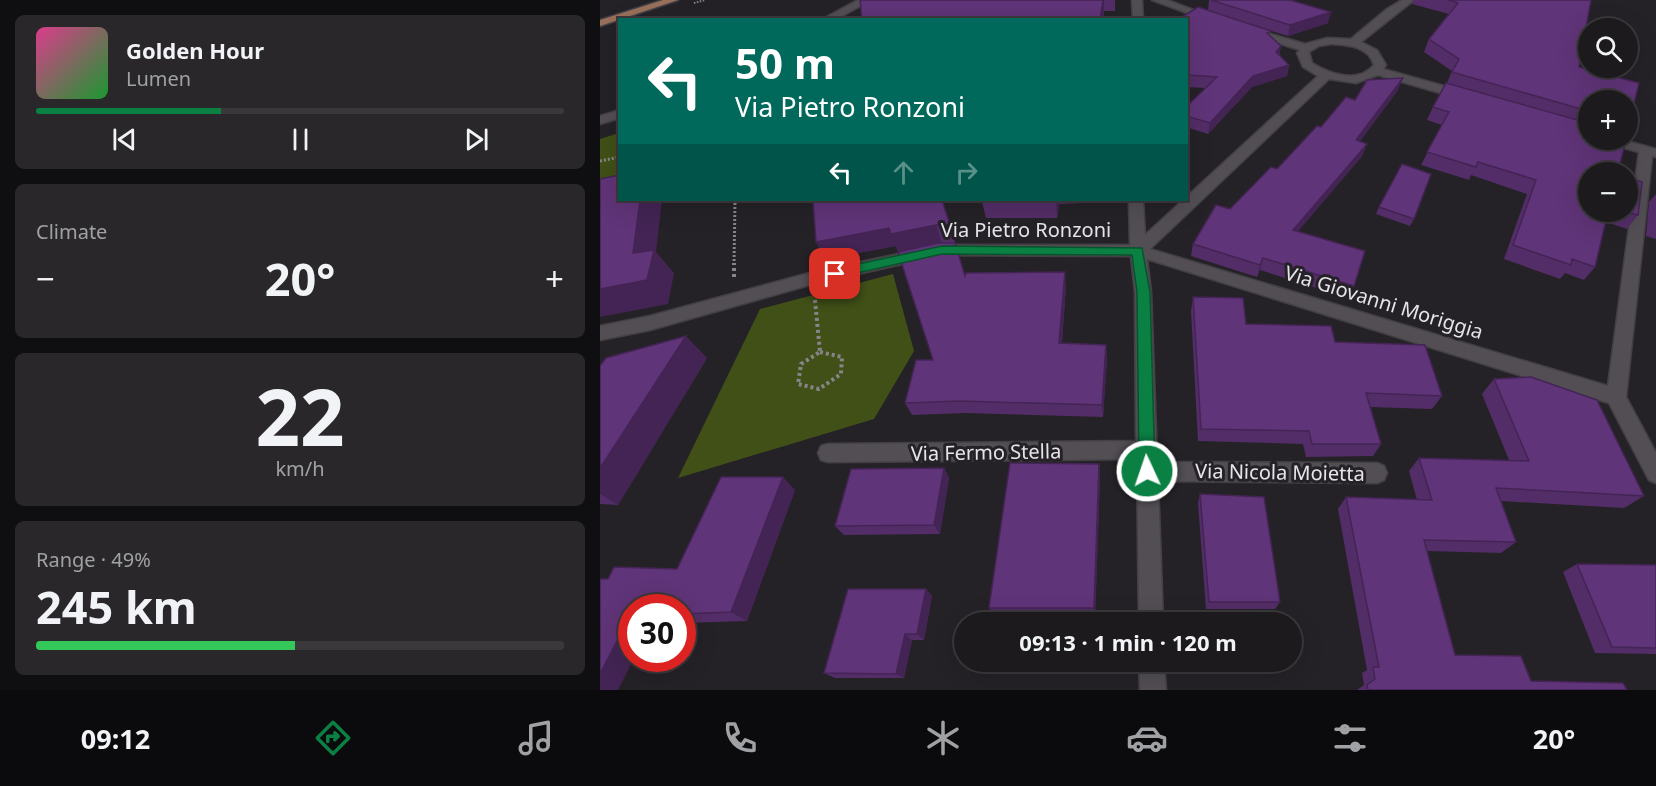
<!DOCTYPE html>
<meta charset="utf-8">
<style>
:root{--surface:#1c1a1d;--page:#29272a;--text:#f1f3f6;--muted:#a0a1a4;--line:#3a383b;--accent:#0b8043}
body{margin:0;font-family:"Noto Sans",sans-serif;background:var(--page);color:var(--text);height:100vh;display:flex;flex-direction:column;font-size:22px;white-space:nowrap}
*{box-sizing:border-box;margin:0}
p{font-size:20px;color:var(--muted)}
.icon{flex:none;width:33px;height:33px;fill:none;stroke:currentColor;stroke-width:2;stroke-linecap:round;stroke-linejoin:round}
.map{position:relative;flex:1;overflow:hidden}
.sheet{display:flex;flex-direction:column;gap:15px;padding:15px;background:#0f0e10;width:600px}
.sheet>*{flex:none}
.top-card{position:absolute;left:18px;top:18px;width:570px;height:183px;border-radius:0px;box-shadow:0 6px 24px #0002,0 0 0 2px var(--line);background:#00695c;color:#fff;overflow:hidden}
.controls{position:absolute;left:978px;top:18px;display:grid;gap:12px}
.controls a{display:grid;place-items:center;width:60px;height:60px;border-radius:50%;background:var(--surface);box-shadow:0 6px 24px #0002,0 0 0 2px var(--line);font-size:30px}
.speed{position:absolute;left:18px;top:594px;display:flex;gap:12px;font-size:30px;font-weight:700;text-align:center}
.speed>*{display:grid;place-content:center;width:78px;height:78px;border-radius:50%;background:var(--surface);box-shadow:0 6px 24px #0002,0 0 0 2px var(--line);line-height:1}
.speed .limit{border:9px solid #d22;background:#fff;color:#111}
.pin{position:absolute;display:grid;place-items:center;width:51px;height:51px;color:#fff;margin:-26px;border-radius:12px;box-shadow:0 3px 9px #0006}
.me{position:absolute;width:66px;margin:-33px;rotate:357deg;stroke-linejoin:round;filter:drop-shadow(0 0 4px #0008)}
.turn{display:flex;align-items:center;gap:21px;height:126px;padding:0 18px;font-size:27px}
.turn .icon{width:78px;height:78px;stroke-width:2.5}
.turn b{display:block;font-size:42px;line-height:51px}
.lanes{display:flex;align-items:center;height:57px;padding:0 18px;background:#0003;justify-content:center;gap:30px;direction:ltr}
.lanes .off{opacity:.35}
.big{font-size:45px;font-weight:700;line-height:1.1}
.sheet .widget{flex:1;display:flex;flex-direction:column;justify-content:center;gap:9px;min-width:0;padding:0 21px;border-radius:9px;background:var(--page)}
.sheet .dial{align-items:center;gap:0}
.dial b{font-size:78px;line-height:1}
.song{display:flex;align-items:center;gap:18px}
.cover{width:72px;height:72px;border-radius:9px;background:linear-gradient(135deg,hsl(330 70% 55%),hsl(130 70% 35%))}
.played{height:6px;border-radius:3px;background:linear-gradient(90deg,var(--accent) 35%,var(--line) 35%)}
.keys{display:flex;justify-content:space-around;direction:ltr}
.heat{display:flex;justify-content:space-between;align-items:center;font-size:33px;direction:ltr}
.charge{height:9px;border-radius:4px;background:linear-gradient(90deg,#34c759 49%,var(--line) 0)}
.trip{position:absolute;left:354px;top:612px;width:348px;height:60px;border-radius:30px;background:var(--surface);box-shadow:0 6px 24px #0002,0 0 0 2px var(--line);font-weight:700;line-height:60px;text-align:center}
.menu{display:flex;height:96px;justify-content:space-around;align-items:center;background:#0b0a0c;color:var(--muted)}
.menu .icon{width:42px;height:42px}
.menu .selected{color:var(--accent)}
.menu b{font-size:27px;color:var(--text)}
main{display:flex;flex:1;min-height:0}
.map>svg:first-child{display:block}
.green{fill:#405017}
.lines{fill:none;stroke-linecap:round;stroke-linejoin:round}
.minor-casing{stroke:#424044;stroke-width:3}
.major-casing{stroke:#424044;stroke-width:3}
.path-far2{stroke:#878589;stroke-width:2;stroke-dasharray:1.5 1.5;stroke-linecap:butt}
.path-far1{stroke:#878589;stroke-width:3;stroke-dasharray:2 2;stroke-linecap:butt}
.path{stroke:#878589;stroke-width:4;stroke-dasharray:3 3;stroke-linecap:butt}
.minor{fill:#524e54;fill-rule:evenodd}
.major{fill:#99705a;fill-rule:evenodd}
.wall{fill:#532d67}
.shaded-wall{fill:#432454}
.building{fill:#603478;stroke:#432454;stroke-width:1.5}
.route{fill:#0b8043;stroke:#07532c;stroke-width:1.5}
.labels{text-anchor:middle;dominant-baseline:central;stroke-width:6;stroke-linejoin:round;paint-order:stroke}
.street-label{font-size:20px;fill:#e6e4e8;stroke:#252227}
</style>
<main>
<section class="sheet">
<div class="widget">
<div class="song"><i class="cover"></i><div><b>Golden Hour</b><p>Lumen</p></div></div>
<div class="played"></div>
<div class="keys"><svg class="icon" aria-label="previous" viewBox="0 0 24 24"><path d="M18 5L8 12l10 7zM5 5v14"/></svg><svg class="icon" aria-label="pause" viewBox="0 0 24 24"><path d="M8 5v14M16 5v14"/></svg><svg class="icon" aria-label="next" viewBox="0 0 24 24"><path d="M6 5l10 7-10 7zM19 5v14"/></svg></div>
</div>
<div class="widget"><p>Climate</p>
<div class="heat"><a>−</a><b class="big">20°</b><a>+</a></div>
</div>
<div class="widget dial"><b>22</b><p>km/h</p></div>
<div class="widget"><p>Range · 49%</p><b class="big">245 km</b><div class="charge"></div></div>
</section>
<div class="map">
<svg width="1056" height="690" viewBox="0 0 1056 690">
<rect width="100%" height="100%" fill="#252227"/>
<g class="green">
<polygon points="19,133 19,179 0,183 0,139"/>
<polygon points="293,274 314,351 274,419 78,478 160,309"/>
</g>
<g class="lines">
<defs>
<g id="minor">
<polygon points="258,0 271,0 235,20 221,20"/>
<polygon points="532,0 542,0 543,20 533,20"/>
<polygon points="552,0 567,0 618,19 609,21"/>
<path d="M802,0H814L761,42L777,50L786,65L783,69L869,93V99H861L778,75L756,83L729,79L550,249L1008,386L1039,152L1005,143L1003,140H1023L1056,149V157L1052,156L1026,397L1056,453V483L1049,480L1009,403L547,259L551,292L557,462L777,463L784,466L787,473L784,480L777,483L558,481L563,622H539L537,459L228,462L221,460L218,453L221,446L228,444L536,441L535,292L531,256L342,255L213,284L50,330L0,340V326L50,316L213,272L342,245H530L529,200H543L545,235L718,76L703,67L697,53L700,50L646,33V29H654L705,44L727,38L751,39L787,9ZM731,44C748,45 768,46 774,65C758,84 730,74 712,63L709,52L719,46Z"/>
<polygon points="20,110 20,118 0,124 0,116"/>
<polygon points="539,662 564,662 566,690 540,690"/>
</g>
<polygon id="major" points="63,0 78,0 0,26 0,20"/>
</defs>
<use href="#minor" class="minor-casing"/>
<use href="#major" class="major-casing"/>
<polyline class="path-far2" points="94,3 105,0"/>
<g class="path-far1">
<polyline points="0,161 20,157"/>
<polyline points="134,265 135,200"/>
</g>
<g class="path">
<polyline points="134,277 134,263"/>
<polyline points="215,300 220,352"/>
<polygon points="220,352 242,357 241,374 219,389 198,384 201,364"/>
</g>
<use href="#minor" class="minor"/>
<use href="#major" class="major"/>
</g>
<g class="wall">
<polygon points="260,0 515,0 515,11 504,11 503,20 262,20"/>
<polygon points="609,0 690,0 728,23 688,36 630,18 671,36 681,46 679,56 689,65 687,76 652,87 608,134 586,127 586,107 606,88 586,87 586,20 608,10"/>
<polygon points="814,0 991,0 979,67 1039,83 1029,124 1028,127 1028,100 988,100 988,140 1026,140 1018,172 988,172 988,212 1028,212 1028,178 1042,182 1038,215 1027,229 1006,222 995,267 984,280 965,273 960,279 904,259 927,194 871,175 869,180 821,165 842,125 827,120 833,107 846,83 847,83 852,71 824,52 829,39 849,14 812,4"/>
<polygon points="798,90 760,141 767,144 762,156 698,231 754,286 748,298 660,270 657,277 591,256 593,244 630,209 677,169 721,127 755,100"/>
<polygon points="1056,194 1056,239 1046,236 1049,202"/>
<polygon points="342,200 355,243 339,243 365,276 466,286 462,343 506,345 507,358 503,417 365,413 312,415 305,403 333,360 296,246 226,259 216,242"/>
<polygon points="382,200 483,200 483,203 459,204 457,218 386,218 382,202"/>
<polygon points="779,207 814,219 810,226 776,214"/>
<polygon points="593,297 646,324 735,342 842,396 832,409 770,407 781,444 773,456 706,457 703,444 598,441 591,311"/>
<polygon points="107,358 18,505 0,504 0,366"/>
<polygon points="894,379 1044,496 1024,508 901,501 916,542 901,553 827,551 855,655 931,681 1027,690 757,690 764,685 762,673 767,670 738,509 746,497 817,500 809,471 819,458 909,460 882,394"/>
<polygon points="499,464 500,478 495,618 395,617 389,608"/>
<polygon points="344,468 349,478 340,534 244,535 235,526"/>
<polygon points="195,490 147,621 82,623 82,608 32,608 32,658 8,579 77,569"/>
<polygon points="600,494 680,602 675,609 606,609 598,503"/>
<polygon points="977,564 1056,565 1056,654 995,653 963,572"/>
<polygon points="326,589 332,596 324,640 312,640 304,678 235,678 224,673"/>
</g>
<g class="shaded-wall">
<polygon points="503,0 504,0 504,11 503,20 500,20"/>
<polygon points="731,12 728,23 688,36 690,25"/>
<polygon points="681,46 679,57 676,52"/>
<polygon points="689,65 687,76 652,87 608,134 610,123 653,76"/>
<polygon points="803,78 798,90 752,152 756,140"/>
<polygon points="767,144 762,156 689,242 693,230"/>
<polygon points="40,200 62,200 56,252 74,273 68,304 0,317 0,289 33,253"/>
<polygon points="456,200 458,200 459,204 457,218"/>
<polygon points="336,225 342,243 299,252 296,246 226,259 216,242 289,228"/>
<polygon points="663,258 660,270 657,277 660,265"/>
<polygon points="465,272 466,286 461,356 459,343"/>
<polygon points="86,336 107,358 18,505 0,494 0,468"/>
<polygon points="506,345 507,358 503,417 502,405"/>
<polygon points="499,464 500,478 495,618 494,608"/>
<polygon points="344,468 349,478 340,534 334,525"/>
<polygon points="183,477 195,490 147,621 131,612"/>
<polygon points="326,589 332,596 324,640 317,634"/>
<polygon points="30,616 32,616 32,658 34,658 18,690 0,690 0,674"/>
<polygon points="305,634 312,640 304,678 296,674"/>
</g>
<g class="building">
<polygon points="260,0 503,0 500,20 262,20"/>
<polygon points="611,0 690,0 731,12 690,25"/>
<polygon points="848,0 991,0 979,67 1039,83 1029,124 1028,125 1028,100 988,100 988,111 852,72 859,59 829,39 858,3"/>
<polygon points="598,7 671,31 667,33 681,46 676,52 689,65 653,76 610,123 586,116 586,107 617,77 586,75 586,20 582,20 582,17"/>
<polygon points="803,78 756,140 767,144 693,230 765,251 754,286 663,258 660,265 593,244 616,205 630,209 671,167 677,169 717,126 721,127 746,97 755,100 767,80"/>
<polygon points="846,83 988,123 988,140 1026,140 1018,172 988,172 988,212 1008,212 995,267 972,259 971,265 913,245 936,180 878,162 876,167 827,152 849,112 833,107"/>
<polygon points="802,164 831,174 814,219 779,207"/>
<polygon points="20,175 20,200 40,200 33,253 54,250 47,280 0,289 0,179"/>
<polygon points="1028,178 1042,182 1038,215 1026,212 1028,212"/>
<polygon points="213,200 342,200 350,225 336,225 291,234 289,228 216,242"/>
<polygon points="382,200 456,200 455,202 382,202"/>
<polygon points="338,243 355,243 365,276 366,273 465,272 459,343 506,345 502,405 360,401 305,403 316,360 333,360 298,252"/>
<polygon points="593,297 643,298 646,324 731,326 735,342 825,345 842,396 766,393 781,444 712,444 709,431 601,429"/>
<polygon points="86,336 0,468 0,366 6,358"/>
<polygon points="931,377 997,400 1044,496 896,488 916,542 824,540 855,655 921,656 931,681 1023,683 1027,690 768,690 767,685 775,679 773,667 779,667 746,497 832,500 819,458 929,461 894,379"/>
<polygon points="410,463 499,464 494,608 389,608"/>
<polygon points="344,468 334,525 235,526 251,469"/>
<polygon points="121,477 183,477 131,612 82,614 82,608 32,608 32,616 30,616 0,674 0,579 8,579 14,567 77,569"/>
<polygon points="600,494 664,497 680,602 609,602"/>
<polygon points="977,564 1056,565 1056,648 1012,647"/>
<polygon points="248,589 326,589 317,634 305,634 296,674 224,673"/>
</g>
<polygon class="route" points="342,246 542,248 550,292 555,471 552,476 547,478 541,476 539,471 537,292 532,255 342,254 235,278 229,274 235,269"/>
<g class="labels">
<g class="street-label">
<text x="426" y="229">Via Pietro Ronzoni</text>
<text transform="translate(784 302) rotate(17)">Via Giovanni Moriggia</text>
<text transform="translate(386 452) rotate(-1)">Via Fermo Stella</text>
<text transform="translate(680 472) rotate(1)">Via Nicola Moietta</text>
</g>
</g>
</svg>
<div class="controls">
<a><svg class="icon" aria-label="search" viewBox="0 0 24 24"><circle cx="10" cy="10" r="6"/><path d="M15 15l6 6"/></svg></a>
<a>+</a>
<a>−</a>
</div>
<div class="speed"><div class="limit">30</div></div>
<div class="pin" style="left:235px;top:274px;background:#d93025"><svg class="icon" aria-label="arrive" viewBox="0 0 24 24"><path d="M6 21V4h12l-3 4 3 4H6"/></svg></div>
<svg class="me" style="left:547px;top:471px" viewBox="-20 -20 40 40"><circle r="17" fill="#0b8043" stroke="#fff" stroke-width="3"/><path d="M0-11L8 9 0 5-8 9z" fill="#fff"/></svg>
<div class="trip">09:13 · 1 min · 120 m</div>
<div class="top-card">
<div class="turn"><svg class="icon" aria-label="left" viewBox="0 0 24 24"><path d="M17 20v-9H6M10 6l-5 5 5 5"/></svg><div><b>50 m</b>Via Pietro Ronzoni</div></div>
<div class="lanes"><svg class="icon" aria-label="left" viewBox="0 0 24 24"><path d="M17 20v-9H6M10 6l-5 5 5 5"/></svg><svg class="icon off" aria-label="ahead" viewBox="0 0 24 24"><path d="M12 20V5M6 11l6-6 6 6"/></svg><svg class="icon off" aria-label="right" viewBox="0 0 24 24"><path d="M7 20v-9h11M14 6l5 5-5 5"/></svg></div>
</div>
</div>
</main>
<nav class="menu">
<b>09:12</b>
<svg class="icon selected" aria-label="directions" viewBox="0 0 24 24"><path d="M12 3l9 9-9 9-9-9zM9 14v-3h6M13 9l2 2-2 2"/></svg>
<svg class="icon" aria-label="music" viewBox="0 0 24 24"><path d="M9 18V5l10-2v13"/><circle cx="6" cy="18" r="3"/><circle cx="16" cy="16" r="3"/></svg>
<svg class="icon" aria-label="phone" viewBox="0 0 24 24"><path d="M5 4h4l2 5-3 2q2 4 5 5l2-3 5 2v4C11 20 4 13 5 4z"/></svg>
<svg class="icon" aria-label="climate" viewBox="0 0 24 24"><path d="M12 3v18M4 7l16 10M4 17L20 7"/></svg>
<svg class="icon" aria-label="car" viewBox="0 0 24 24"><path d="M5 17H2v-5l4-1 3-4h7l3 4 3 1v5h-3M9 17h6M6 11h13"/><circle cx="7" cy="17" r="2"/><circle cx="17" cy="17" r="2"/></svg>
<svg class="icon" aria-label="filters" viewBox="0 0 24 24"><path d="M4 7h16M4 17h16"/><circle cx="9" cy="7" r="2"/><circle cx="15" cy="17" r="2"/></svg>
<b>20°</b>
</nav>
